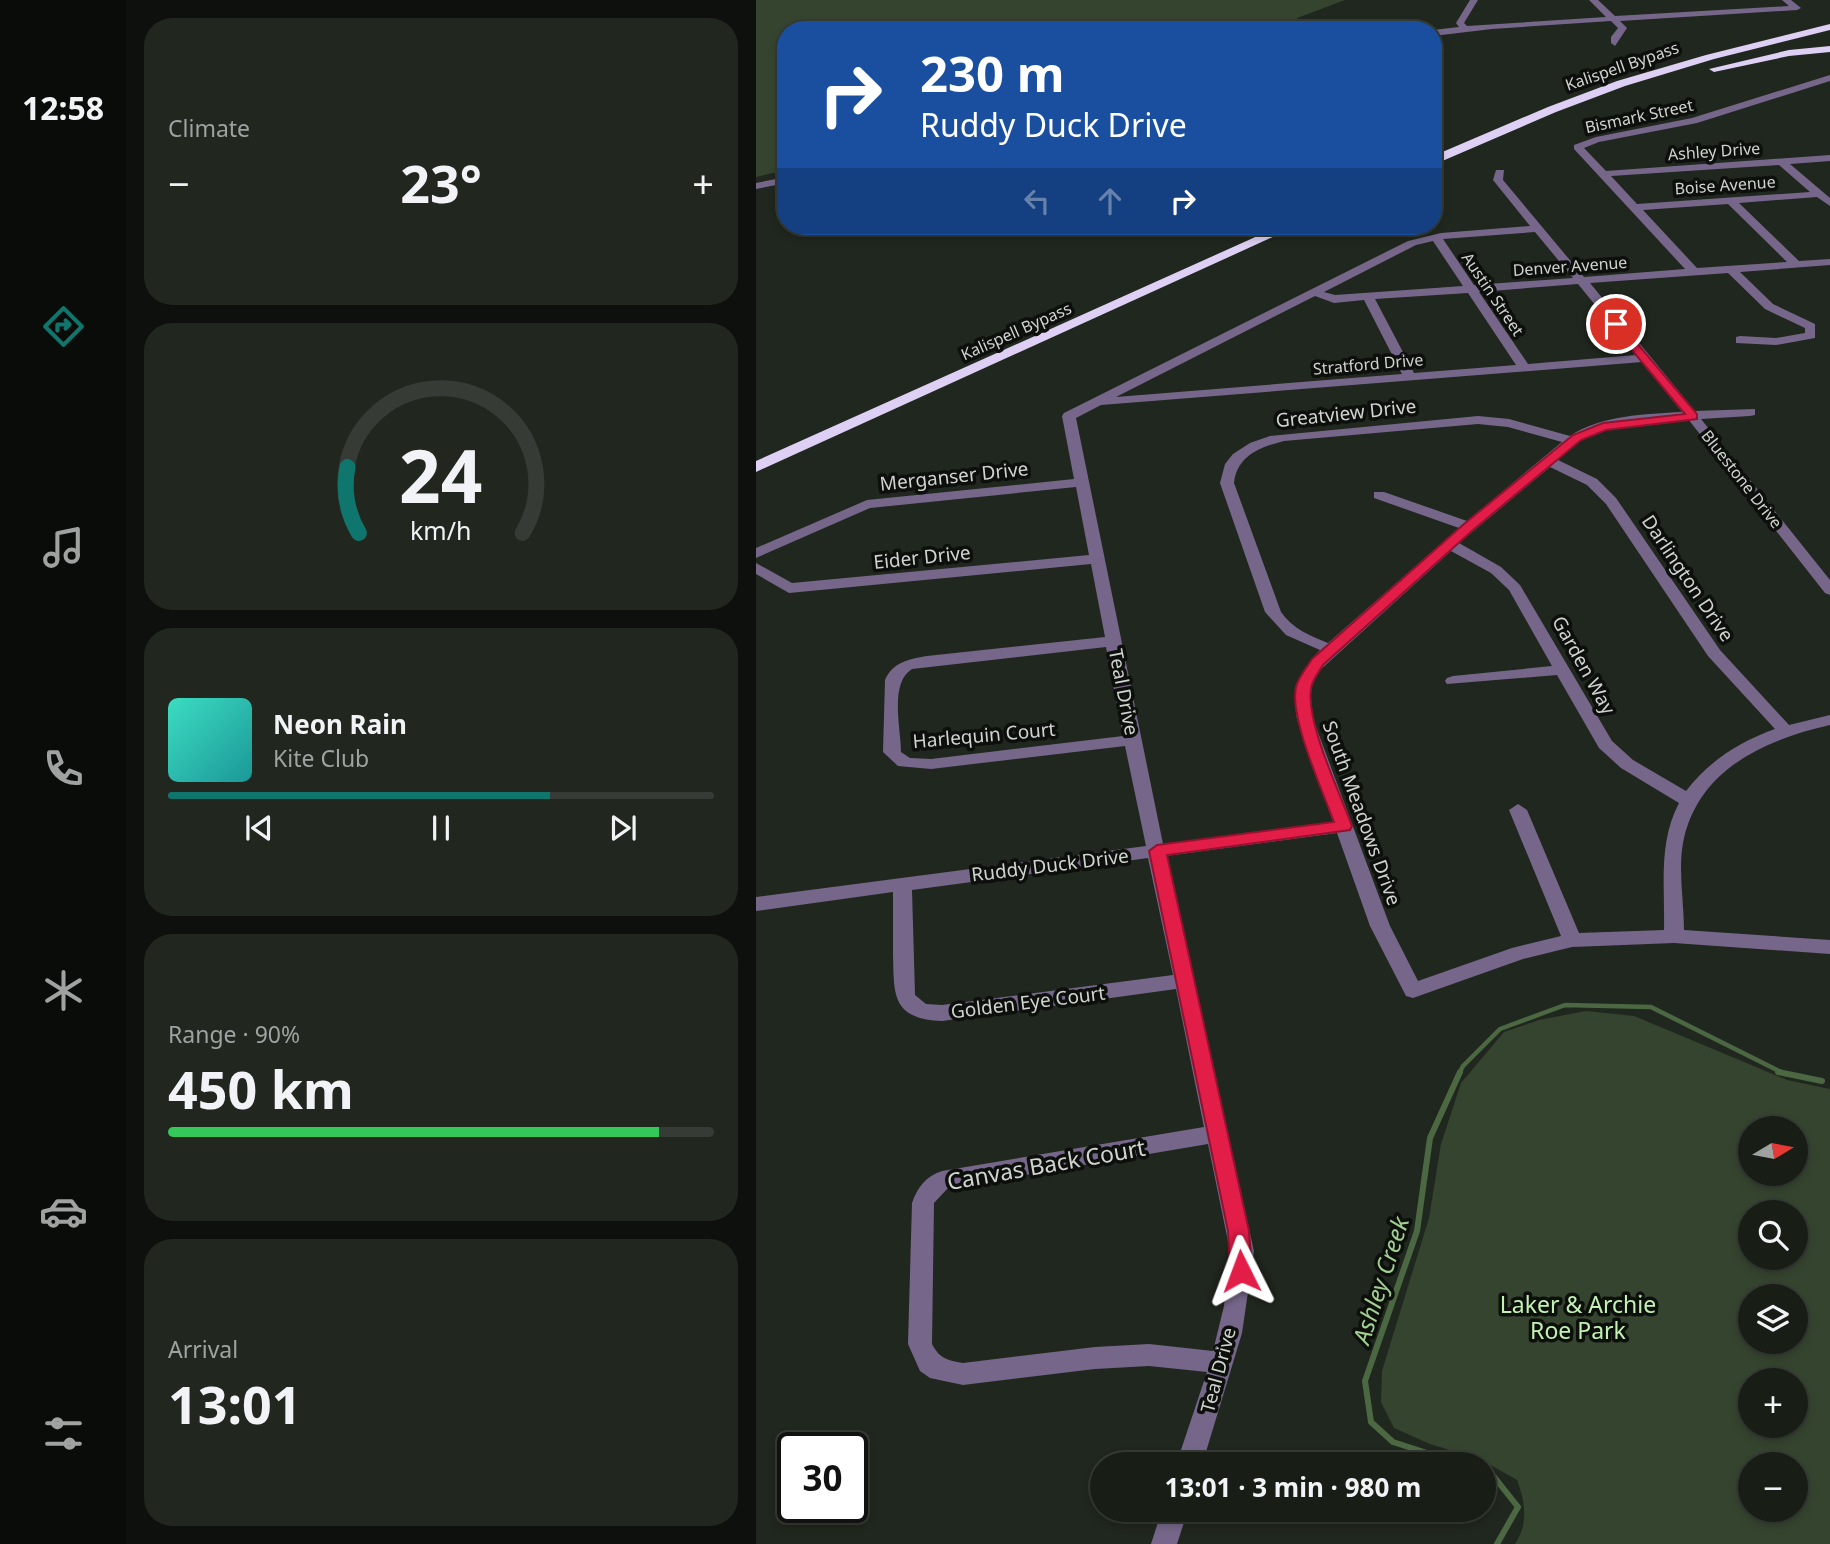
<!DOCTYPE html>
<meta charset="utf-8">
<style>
:root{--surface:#181d16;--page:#21261f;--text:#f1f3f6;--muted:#9fa2a1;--line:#363b35;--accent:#0f766e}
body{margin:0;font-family:"Noto Sans",sans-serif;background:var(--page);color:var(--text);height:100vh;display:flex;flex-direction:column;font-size:26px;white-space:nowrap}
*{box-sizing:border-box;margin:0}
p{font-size:23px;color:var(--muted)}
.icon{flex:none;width:38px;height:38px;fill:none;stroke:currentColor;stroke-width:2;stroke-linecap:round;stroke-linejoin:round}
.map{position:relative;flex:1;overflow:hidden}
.details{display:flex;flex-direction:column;gap:18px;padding:18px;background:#0d100c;width:630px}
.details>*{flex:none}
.hud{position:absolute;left:21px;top:21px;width:665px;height:214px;border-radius:28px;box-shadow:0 4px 10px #0003,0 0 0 2px var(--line);background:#1a4fa0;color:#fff;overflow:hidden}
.needle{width:46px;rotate:80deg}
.buttons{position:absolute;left:982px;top:1116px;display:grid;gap:14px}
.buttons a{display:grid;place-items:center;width:70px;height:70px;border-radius:50%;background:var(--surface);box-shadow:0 4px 10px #0003,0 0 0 2px var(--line);font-size:35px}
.speed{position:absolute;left:21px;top:1432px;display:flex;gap:14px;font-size:35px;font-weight:700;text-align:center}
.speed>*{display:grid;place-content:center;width:91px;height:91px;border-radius:50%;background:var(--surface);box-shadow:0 4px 10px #0003,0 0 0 2px var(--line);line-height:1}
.speed .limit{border:4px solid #111;border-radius:10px;background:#fff;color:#111}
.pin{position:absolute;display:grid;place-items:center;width:60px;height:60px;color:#fff;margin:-30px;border:4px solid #fff;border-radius:50%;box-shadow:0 2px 7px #0007}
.me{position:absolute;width:77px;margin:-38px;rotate:357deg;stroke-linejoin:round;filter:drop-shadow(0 0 5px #0008)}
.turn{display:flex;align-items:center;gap:24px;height:147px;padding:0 28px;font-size:32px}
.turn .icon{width:91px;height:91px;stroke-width:2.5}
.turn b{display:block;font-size:49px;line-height:60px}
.lanes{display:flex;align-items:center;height:66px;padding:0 28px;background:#0003;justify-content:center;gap:35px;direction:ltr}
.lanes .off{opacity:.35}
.big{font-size:52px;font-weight:700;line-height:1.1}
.details .widget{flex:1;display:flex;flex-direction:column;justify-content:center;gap:10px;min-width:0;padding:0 24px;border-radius:28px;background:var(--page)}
.details .dial{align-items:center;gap:0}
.dial svg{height:182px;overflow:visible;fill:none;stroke:var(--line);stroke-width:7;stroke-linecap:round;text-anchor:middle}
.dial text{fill:var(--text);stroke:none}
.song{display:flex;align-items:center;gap:21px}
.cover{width:84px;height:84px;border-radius:10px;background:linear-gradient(135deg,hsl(170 70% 55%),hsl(180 70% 35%))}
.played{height:7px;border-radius:4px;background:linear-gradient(90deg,var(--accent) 70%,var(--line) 70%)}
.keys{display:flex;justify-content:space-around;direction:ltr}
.heat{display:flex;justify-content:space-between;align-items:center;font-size:38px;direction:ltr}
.charge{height:10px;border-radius:5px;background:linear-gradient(90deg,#34c759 90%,var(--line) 0)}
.trip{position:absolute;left:334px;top:1452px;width:406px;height:70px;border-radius:35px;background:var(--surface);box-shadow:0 4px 10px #0003,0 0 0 2px var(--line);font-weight:700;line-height:70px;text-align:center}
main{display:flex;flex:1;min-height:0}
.tabs{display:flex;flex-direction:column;width:126px;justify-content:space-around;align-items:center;background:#0a0c09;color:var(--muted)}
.tabs .icon{width:49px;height:49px}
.tabs .current{color:var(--accent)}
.tabs b{font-size:32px;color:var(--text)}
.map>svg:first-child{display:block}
.green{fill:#35442f;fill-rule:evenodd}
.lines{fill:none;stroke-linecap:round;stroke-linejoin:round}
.stream-far1{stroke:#4c6842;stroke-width:4.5}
.stream{stroke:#4c6842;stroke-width:6}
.minor{fill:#76678a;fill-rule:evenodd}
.highway{fill:#ded0f4;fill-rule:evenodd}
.route{fill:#e11d48;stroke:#92132f;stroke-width:2}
.labels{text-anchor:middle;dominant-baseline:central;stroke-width:7;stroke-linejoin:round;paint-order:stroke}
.far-street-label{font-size:16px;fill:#d0d4cf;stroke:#0c0f0b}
.street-label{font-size:19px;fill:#d0d4cf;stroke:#0c0f0b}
.near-street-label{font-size:23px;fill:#d0d4cf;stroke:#0c0f0b}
.near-park-label{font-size:23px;fill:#c2f1b1;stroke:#0c0f0b}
.near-water-label{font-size:24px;font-style:italic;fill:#a1cf91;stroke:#0c0f0b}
</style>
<main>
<nav class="tabs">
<b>12:58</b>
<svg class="icon current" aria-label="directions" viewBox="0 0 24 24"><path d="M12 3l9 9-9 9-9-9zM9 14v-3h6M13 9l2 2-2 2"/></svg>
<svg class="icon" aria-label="music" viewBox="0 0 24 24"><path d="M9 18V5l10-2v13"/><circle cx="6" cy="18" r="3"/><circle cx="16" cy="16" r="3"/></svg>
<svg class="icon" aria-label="phone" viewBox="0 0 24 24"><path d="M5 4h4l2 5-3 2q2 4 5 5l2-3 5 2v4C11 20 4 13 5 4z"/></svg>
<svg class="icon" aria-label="climate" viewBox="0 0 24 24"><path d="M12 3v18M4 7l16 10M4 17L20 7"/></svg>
<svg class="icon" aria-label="car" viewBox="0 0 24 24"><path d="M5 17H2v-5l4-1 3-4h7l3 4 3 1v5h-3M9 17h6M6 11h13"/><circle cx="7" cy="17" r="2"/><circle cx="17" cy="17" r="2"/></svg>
<svg class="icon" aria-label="filters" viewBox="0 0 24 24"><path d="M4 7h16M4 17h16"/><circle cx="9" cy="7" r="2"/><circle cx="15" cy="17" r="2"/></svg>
</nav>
<section class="details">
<div class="widget"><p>Climate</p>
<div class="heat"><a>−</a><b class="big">23°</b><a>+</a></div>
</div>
<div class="widget dial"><svg viewBox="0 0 100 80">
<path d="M14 69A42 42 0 1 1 86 69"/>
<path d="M14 69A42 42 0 0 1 9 40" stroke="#0f766e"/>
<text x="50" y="56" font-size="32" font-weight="700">24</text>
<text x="50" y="72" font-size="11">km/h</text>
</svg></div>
<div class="widget">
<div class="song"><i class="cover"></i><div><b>Neon Rain</b><p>Kite Club</p></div></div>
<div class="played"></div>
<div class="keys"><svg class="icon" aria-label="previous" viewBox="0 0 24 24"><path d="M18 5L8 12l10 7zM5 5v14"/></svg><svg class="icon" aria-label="pause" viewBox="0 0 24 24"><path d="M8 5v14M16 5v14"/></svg><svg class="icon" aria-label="next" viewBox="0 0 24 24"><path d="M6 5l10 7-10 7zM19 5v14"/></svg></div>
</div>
<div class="widget"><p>Range · 90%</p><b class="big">450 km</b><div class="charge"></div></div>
<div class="widget"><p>Arrival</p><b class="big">13:01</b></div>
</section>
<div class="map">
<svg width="1074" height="1544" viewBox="0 0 1074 1544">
<rect width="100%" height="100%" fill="#20271e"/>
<g class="green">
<polygon points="0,0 589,0 541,18 544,24 535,27 536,30 30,30 30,170 0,177"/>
<path d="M830,1011L878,1016L1031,1080L1074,1089V1544H759C773,1523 769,1502 761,1480L726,1460L674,1444L638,1428L625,1402L626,1371L673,1218L685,1144L705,1083L748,1032L783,1020ZM994,1129H1040V1174H994ZM994,1213H1040V1258H994ZM994,1297H1040V1342H994ZM994,1381H1040V1426H994ZM994,1465H1040V1510H994Z"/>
</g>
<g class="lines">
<polyline class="stream-far1" points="703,1074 707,1066 744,1029 809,1005 895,1007 1029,1074"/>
<g class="stream">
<polyline points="704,1072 674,1138 661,1231 609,1381 615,1422 637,1442 708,1465"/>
<polyline points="1022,1072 1066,1081"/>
<polyline points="728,1471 735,1473 762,1507 741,1544"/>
</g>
<g class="minor">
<polygon points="714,0 722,0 708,23 711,26 850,17 833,0 842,0 859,16 1033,6 1026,0 1035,0 1045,8 1041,10 864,21 871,28 859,46 855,43 855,37 862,28 855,21 736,29 677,36 677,30 703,27 700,23"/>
<path d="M1074,75V81L941,123L843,142L828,148L850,171L1074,155V161L1034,164L1074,198V206L1061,197L983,203L1043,261L1074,259V265L984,272L1017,304L1059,324V338L1020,345L980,343V337L984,336L1020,338L1049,333V328L1009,309L972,273L834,283L939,411L999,409V415L994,416L945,419L1074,580V595L1069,593L932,419C898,422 858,422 828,439C818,444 810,453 802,460L841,479L860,498L964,650L1033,725L1074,715V725C1008,740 941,770 927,843C922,871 928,901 928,930L1074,940V954L918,943L816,947L767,959L657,998L650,996L614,926L581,833L410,856L498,1251L486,1333L446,1465H420L451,1372L393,1366L339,1369L207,1385L174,1378L164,1371L152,1344L156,1203C161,1188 170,1176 186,1171L448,1127L420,989L186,1021C135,1019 138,994 137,953C137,933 137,913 137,892L0,911V897L390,846L369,746L175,769L142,766L127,752L129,680C137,662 153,659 171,656L349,637L335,564L33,593L0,574V563L36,583L333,555L320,487L114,508L0,558V548L111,500L318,479L306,416L308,413L652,241L685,233L774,226L737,180L740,170H748L747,180L828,277L929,269L818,149V145L840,137L936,118ZM1023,165L1054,192L881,204L855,176ZM972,204L1031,262L941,268L887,210ZM779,232L817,278L718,285L687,239ZM677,241L707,286L579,295L568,292L660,245ZM822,284L880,355L772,364L723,292ZM712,293L760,365L658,373L619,299ZM559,296L578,303L608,300L646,374L360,397ZM886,362L926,412C890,414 845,415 814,436L753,419L722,416L514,436L494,443L477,454L469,464L464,483L509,612L530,635L564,650C544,671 536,690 541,719L577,822L407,844L320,418L345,405ZM722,424L752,427L806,442L711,521L628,492H618V498L703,528L572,643C554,636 537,629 525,612L478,483C481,456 504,447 528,441ZM794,467L831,485L850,504L952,656L1019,729C983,742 953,761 930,791L877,760L856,741L764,585L745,567L703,543ZM695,551L735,573L753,590L796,666L697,676L691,678L689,681L691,684L801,675L843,748L865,768L923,803C902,843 909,885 908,930L823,933L771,810L762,804L753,810L805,936L756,948L662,981L634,926L557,719L554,702L556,685L563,671ZM350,647L367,736L175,759L154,758L145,752C145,729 133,683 156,669ZM392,858L417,975L186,1005L170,1004L159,995L156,890ZM452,1144L474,1251L468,1306L457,1351L393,1344L339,1347L207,1363C191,1360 184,1359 176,1344L178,1203L192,1188Z"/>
<polygon points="30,177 30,183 0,189 0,183"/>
<polygon points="406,1510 432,1510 421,1544 395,1544"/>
</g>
<g class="highway">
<polygon points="1074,24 1074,30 958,59 869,86 800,112 677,165 677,156 792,107 861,81 950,55"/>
<polygon points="1074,46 1074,52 1033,56 958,72 953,69 1033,50"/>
<polygon points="524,226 541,226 0,472 0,461"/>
</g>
</g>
<path class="route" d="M856,322H863L941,414V419L850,430L825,440L717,530L567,665C563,672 556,680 555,689C550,723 584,793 596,826L594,830L411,855L493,1231L496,1271L493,1278L485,1280L477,1278L474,1271L472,1231L393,851L401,845L578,822C567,792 533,717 540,687C542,678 551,667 556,659L708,524L817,435L847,423L929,414L856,326Z"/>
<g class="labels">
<g class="far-street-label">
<text transform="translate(866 66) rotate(-19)">Kalispell Bypass</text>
<text transform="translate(883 116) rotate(-12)">Bismark Street</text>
<text transform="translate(958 151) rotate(-4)">Ashley Drive</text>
<text transform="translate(969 185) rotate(-4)">Boise Avenue</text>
<text transform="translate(814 266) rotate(-4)">Denver Avenue</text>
<text transform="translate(737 294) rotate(56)">Austin Street</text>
<text transform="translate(260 331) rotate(-24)">Kalispell Bypass</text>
<text transform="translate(612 364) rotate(-5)">Stratford Drive</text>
<text transform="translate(986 479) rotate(52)">Bluestone Drive</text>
</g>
<g class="street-label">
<text transform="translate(590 413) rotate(-6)">Greatview Drive</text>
<text transform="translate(198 476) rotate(-6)">Merganser Drive</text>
<text transform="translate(166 557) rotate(-6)">Eider Drive</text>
<text transform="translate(932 578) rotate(56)">Darlington Drive</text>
<text transform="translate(828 665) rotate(61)">Garden Way</text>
<text transform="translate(368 692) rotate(79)">Teal Drive</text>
<text transform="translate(228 735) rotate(-5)">Harlequin Court</text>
<text transform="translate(606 813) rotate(70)">South Meadows Drive</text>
<text transform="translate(294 865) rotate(-7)">Ruddy Duck Drive</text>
<text transform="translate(272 1002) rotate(-7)">Golden Eye Court</text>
<text transform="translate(462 1370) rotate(-75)">Teal Drive</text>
</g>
<g class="near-street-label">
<text transform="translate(290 1164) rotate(-10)">Canvas Back Court</text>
</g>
<g class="near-park-label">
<text x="822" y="1304">Laker &amp; Archie<tspan x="822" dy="26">Roe Park</tspan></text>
</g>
<g class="near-water-label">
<text transform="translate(624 1280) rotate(-72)">Ashley Creek</text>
</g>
</g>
</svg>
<div class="buttons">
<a><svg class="needle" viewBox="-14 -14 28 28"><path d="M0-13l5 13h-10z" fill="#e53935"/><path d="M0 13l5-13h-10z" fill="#9fa2a1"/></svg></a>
<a><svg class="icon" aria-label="search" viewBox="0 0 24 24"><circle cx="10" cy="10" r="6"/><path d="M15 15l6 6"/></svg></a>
<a><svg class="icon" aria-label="layers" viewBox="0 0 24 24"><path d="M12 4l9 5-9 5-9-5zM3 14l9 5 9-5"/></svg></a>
<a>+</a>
<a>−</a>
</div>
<div class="speed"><div class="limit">30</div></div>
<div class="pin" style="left:860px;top:324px;background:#d93025"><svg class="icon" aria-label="arrive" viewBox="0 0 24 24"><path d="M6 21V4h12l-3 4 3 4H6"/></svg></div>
<svg class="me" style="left:485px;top:1271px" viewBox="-20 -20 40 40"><path d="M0-17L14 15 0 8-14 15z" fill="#e11d48" stroke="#fff" stroke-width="4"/></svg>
<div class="trip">13:01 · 3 min · 980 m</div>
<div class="hud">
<div class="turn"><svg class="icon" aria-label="right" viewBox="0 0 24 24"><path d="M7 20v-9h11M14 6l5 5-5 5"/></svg><div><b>230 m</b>Ruddy Duck Drive</div></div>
<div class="lanes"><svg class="icon off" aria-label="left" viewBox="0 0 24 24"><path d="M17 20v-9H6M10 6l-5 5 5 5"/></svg><svg class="icon off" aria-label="ahead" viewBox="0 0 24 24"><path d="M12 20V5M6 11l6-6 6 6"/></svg><svg class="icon" aria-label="right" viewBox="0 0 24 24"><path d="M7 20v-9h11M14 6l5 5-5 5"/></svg></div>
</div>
</div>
</main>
